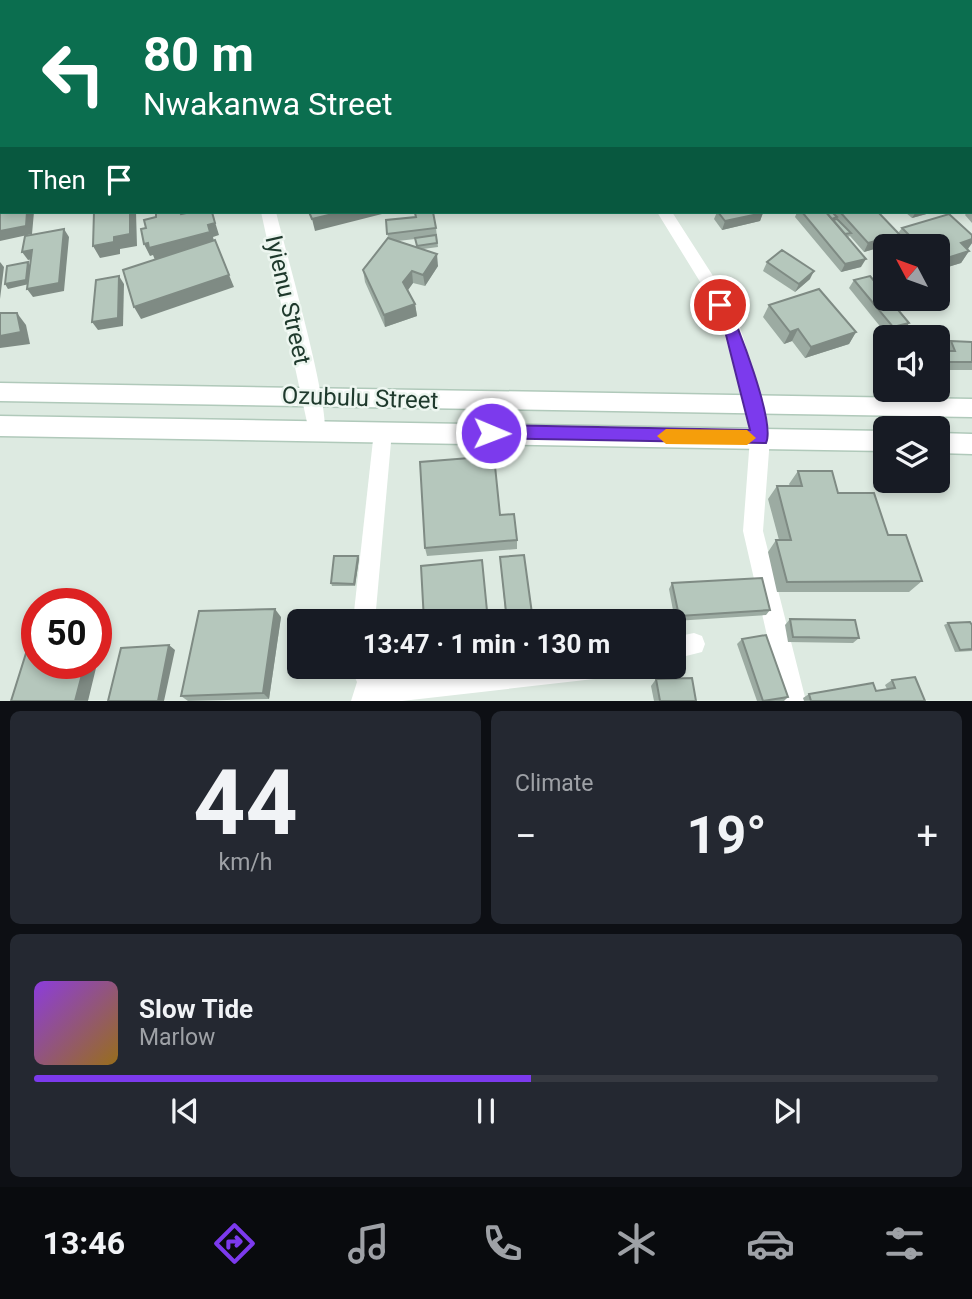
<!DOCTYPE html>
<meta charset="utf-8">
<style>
:root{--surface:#171b24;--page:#242831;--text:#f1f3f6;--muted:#9ea1a6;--line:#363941;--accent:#7c3aed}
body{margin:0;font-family:Roboto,sans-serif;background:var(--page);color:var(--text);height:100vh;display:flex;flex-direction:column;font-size:26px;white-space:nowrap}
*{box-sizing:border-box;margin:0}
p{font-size:23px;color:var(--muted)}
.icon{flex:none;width:38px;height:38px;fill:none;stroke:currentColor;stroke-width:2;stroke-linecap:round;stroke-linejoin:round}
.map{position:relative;height:701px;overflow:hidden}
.sheet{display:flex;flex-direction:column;gap:10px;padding:10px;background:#0d0f14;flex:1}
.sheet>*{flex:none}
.top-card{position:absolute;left:0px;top:0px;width:973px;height:214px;box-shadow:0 4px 10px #0003;background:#0b6e4f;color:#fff;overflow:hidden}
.needle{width:46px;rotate:311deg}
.tools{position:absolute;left:873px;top:234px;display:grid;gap:14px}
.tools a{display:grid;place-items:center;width:77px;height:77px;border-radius:10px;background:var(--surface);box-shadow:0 4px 10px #0003;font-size:35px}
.speed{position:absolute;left:21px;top:588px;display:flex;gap:14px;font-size:35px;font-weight:700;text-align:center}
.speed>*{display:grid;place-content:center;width:91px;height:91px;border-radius:50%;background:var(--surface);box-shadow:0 4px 10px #0003;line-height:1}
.speed .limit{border:10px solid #d22;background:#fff;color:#111}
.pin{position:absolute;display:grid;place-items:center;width:60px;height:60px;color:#fff;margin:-30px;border:4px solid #fff;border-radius:50%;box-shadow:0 2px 7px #0007}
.me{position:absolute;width:77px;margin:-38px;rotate:91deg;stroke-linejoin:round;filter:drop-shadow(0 0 5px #0008)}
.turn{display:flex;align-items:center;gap:24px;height:147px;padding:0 28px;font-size:32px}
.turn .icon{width:91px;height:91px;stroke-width:2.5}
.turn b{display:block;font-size:49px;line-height:60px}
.then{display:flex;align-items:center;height:66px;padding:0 28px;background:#0003;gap:14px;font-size:26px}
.big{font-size:52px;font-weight:700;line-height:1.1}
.sheet .card{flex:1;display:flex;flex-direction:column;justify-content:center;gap:10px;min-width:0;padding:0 24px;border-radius:10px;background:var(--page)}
.sheet .dial{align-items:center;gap:0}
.dial b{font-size:91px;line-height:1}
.song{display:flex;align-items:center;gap:21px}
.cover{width:84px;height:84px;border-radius:10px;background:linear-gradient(135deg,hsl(270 70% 55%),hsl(40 70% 35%))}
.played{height:7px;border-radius:4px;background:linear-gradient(90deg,var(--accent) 55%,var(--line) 55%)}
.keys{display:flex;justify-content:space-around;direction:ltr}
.heat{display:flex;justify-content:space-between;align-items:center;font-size:38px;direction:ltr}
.sheet .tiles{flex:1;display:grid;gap:10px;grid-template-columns:1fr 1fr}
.card:last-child{grid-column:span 2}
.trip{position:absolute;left:287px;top:609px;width:399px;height:70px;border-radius:10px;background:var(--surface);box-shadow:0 4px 10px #0003;font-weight:700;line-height:70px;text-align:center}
.tab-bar{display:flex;height:112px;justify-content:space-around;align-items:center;background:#090b0e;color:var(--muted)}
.tab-bar .icon{width:49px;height:49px}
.tab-bar .on{color:var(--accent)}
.tab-bar b{font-size:32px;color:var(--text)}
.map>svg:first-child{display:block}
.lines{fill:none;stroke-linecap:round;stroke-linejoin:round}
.secondary-casing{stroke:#b0c9ba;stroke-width:3}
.street{fill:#fff;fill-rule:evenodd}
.secondary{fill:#fff;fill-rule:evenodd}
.wall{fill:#9caba2;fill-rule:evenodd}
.shaded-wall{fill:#7f8b84}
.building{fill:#b5c7bc;stroke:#7f8b84;stroke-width:2}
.route{fill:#7c3aed;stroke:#51269a;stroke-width:2}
.slow{fill:#f59e0b}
.labels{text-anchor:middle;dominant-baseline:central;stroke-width:5;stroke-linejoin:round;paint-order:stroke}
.street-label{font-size:24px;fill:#1e392c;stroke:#edf6f0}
</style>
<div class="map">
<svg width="972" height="701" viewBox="0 0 972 701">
<rect width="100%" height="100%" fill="#ddeae1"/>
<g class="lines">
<defs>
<g id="secondary">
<polygon points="0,383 972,399 972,417 0,401"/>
<polygon points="0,416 886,431 886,451 0,436"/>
<polygon points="938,433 972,434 972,454 938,453"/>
</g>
</defs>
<use href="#secondary" class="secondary-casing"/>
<g class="street">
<polygon points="203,0 215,0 216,2 204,2"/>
<polygon points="499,0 511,0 512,2 500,2"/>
<polygon points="826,0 838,0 840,2 828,2"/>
<rect x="971" y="90" width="1" height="9"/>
<path d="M261,212H276C284,245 333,415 324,436L317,438L310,436Z"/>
<polygon points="657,212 672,212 715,279 740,327 764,406 770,438 763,531 806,701 782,701 743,531 750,438 746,406 722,327 702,285"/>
<polygon points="383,423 390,425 392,431 375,621 353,621 374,431 376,425"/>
<polygon points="694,633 702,636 705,644 702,652 674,659 674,637"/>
<polygon points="350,667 374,667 386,679 494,667 606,667 602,675 594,679 402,701 351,701 357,682"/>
</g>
<use href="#secondary" class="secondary"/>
</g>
<g class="wall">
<polygon points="891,0 948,0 951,2 891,2"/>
<polygon points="949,0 972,0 972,11 971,2 953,2"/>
<polygon points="972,175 972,223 965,215 967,212 971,212"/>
<polygon points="717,212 763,212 760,221 722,230 714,219"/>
<polygon points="797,212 878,212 898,233 902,228 972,235 972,243 968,249 969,251 961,263 938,270 938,247 901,247 896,241 895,243 864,252 850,236 848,237 861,267 841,272 795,217"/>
<polygon points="905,212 931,212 930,213 912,218"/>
<path d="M416,217L436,228L438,247L423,249L438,266L425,286L413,283L408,290L415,304L417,316L385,327L365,282L363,270L388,238L386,220ZM415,239L417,247L398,241Z"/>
<polygon points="767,262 810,279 795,292 763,271"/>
<polygon points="854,280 904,331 887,335 849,288"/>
<polygon points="769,305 856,332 849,344 805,358 792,341 784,344 763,317"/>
<polygon points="951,341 972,342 972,370 941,370 938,363 938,356 942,351 946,351 945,349"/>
<polygon points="798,471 838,493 888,535 922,581 909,592 777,592 768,552 776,540 779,540 768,499 777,486 790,486 789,484"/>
<polygon points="906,481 927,481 928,486 925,489 907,488"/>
<polygon points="500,515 517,540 517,549 427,556 425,548"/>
<polygon points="358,556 359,559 355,586 332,586 331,583"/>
<polygon points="500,557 533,621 506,621"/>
<polygon points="672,583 770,610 766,615 675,621 669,589"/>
<polygon points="281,617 269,699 188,701 181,696"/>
<polygon points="790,619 859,638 853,643 788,642 785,625"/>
<polygon points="948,623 972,625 972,651 955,652 944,625"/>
<polygon points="742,639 788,697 784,701 757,701 737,644"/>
<polygon points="656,679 696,701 654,701 651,686"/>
<polygon points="892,680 925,701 804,701 803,698 809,694 876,691 887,689 885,685"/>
</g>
<g class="shaded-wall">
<polygon points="165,0 180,0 169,2 165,2"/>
<polygon points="290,0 324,0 314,2 291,2"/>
<polygon points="374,0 410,0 404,2 369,2"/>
<polygon points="0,87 2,87 2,100 0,101"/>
<polygon points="2,134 2,165 0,166 0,155"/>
<polygon points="27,212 34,212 32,234 0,241 0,231"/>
<polygon points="130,212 136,212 137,246 120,249 120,254 100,258 93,246 114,237"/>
<polygon points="212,212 219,235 213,237 215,245 155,260 153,255 150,256 144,244 208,225"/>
<polygon points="341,212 381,212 382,214 315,231 312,219"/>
<polygon points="916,212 931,212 930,213 912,218"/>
<polygon points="763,213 760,221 722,230 725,221"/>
<polygon points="64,229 69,237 64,291 33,297 27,289"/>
<polygon points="900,235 895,243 864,252 868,243"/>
<polygon points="972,239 972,243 967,250 961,243"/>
<polygon points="32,250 38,258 28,260 22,252"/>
<polygon points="969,251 961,263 938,270 947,258"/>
<polygon points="437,254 438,266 425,286 423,275"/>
<polygon points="866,259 861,267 841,272 845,264"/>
<polygon points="0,262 4,267 0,299"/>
<polygon points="28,262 30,266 29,284 8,289 5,284"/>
<polygon points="412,271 413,283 405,294 403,282"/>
<polygon points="814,271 810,279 795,292 799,284"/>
<polygon points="229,275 234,287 141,319 134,307"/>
<polygon points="119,276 124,284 123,326 98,330 92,322"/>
<polygon points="415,304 417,316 385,327 384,315"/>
<polygon points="17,313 26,325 30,344 0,348 0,336"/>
<polygon points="909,323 904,331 887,335 893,327"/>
<polygon points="798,329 792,341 784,344 790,332"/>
<polygon points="856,332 849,344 805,358 811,347"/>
<polygon points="358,556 359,559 355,586 354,584"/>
<polygon points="275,609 281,617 269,699 263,693"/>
<polygon points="96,634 103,639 88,701 75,701 85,663 96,663"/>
<polygon points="169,645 175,650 164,701 158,701"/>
</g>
<g class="building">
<rect x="16" y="0" width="27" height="2"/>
<rect x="57" y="0" width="13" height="2"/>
<rect x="72" y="0" width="54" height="2"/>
<polygon points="532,0 543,0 544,2 533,2"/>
<polygon points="659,0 677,0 678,1 660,2"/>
<polygon points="908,0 948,0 951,2 910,2"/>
<polygon points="0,30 2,30 2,57 0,58"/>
<polygon points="2,64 2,87 0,87 0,65"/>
<rect x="971" y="119" width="1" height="27"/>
<polygon points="0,207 2,207 2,212 27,212 26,226 0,231"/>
<polygon points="94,212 130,212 130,234 114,237 114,242 93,246"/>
<polygon points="156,212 180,212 181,214 191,212 212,212 215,223 208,225 210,232 149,248 148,243 144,244 141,229 146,228 144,220 156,217"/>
<polygon points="309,212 341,212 312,219"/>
<polygon points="424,212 433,212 436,228 387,234 386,220 416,217 415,213"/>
<polygon points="718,212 763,212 763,213 725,221"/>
<polygon points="802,212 826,212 866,259 845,264"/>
<polygon points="826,212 832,212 837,217 832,219"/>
<polygon points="840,212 878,212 900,235 868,243"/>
<polygon points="949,214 972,235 972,239 961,243 969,251 947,258 938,250 938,247 921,247 902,228"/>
<polygon points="837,219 851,233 845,234 833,220"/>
<polygon points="64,229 59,283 27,289 32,250 22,252 25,236"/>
<polygon points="436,235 437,243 417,246 415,238"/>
<polygon points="388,238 437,254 423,275 412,271 403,282 415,304 384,315 363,270"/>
<polygon points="215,240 229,275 134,307 123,270"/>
<polygon points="782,250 814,271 799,284 767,262"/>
<polygon points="28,262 26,280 5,284 7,266"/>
<polygon points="119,276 118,318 92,322 96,280"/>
<polygon points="870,276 886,295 886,299 889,299 909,323 893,327 854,280"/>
<polygon points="819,289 856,332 811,347 798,329 790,332 769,305"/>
<polygon points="0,313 17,313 21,332 0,336"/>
<polygon points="951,341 972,342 972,362 947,362 942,351 955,351"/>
<polygon points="494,456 500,515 514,514 517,540 425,548 420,462"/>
<polygon points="798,471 832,471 838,493 874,493 888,535 906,535 922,581 787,582 776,540 791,540 777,486 802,486"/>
<polygon points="910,481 927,481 928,486 910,484"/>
<polygon points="524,555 533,621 507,621 500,557"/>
<polygon points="334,556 358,556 354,584 331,583"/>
<polygon points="482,560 488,621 424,621 421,566"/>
<polygon points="762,578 770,610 679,616 672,583"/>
<polygon points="275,609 263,693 181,696 199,611"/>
<polygon points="790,619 855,620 859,638 793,637"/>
<polygon points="970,622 972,625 972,649 960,650 948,623"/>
<polygon points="32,634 37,634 37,663 85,663 75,701 11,701"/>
<polygon points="766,635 788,697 763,701 742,639"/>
<polygon points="169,645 158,701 108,701 121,648"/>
<polygon points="915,677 925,701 811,701 809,694 873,683 876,691 895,688 892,680"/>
<polygon points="692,678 696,701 660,701 656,679"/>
</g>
<path class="route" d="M720,299L726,301C737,323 776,423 766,443L485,438L482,433L491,425L750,430L724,327L713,305Z"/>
<polygon class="slow" points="666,429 747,430 756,438 747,445 666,444 657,436"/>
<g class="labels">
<g class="street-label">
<text transform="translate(288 300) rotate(77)">Iyienu Street</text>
<text transform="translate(360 398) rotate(2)">Ozubulu Street</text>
</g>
</g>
</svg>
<div class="tools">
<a><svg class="needle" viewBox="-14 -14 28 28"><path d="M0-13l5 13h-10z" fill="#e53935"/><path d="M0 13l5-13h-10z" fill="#9ea1a6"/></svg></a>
<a><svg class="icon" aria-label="sound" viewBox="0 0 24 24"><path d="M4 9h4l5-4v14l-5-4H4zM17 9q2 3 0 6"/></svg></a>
<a><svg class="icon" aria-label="layers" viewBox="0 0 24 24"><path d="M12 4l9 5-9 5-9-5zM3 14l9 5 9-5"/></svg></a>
</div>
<div class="speed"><div class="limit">50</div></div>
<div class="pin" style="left:720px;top:305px;background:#d93025"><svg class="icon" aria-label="arrive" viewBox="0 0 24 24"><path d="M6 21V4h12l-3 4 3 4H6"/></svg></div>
<svg class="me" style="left:491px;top:433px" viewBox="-20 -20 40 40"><circle r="17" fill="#7c3aed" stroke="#fff" stroke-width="3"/><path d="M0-11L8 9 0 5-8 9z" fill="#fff"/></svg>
<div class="trip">13:47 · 1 min · 130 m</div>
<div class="top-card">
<div class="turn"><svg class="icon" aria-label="left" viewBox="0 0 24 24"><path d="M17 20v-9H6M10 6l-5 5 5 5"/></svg><div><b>80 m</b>Nwakanwa Street</div></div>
<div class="then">Then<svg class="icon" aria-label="arrive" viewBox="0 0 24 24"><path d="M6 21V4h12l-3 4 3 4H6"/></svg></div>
</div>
</div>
<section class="sheet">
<div class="tiles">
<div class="card dial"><b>44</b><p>km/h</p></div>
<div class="card"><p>Climate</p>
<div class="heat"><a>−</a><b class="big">19°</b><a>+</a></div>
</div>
<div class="card">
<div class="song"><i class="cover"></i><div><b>Slow Tide</b><p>Marlow</p></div></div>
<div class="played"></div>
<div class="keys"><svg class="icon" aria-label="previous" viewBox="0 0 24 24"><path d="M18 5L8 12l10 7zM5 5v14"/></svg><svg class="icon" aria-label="pause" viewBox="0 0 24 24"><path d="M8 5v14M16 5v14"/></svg><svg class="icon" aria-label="next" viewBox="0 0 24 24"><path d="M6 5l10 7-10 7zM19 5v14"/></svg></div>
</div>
</div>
</section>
<nav class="tab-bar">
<b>13:46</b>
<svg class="icon on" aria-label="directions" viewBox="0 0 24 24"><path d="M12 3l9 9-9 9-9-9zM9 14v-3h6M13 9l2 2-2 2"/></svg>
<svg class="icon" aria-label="music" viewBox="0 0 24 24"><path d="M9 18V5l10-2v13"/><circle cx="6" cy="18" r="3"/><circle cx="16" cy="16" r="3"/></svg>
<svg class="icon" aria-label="phone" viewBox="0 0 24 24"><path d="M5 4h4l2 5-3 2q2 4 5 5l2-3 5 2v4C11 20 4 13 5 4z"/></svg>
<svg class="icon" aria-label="climate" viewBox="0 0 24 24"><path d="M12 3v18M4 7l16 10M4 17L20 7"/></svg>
<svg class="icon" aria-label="car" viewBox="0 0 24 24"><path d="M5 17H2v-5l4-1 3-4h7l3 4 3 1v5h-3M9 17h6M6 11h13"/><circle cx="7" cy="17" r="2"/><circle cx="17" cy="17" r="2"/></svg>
<svg class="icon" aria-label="filters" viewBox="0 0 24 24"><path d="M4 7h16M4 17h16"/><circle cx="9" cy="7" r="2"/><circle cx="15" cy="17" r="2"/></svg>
</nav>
